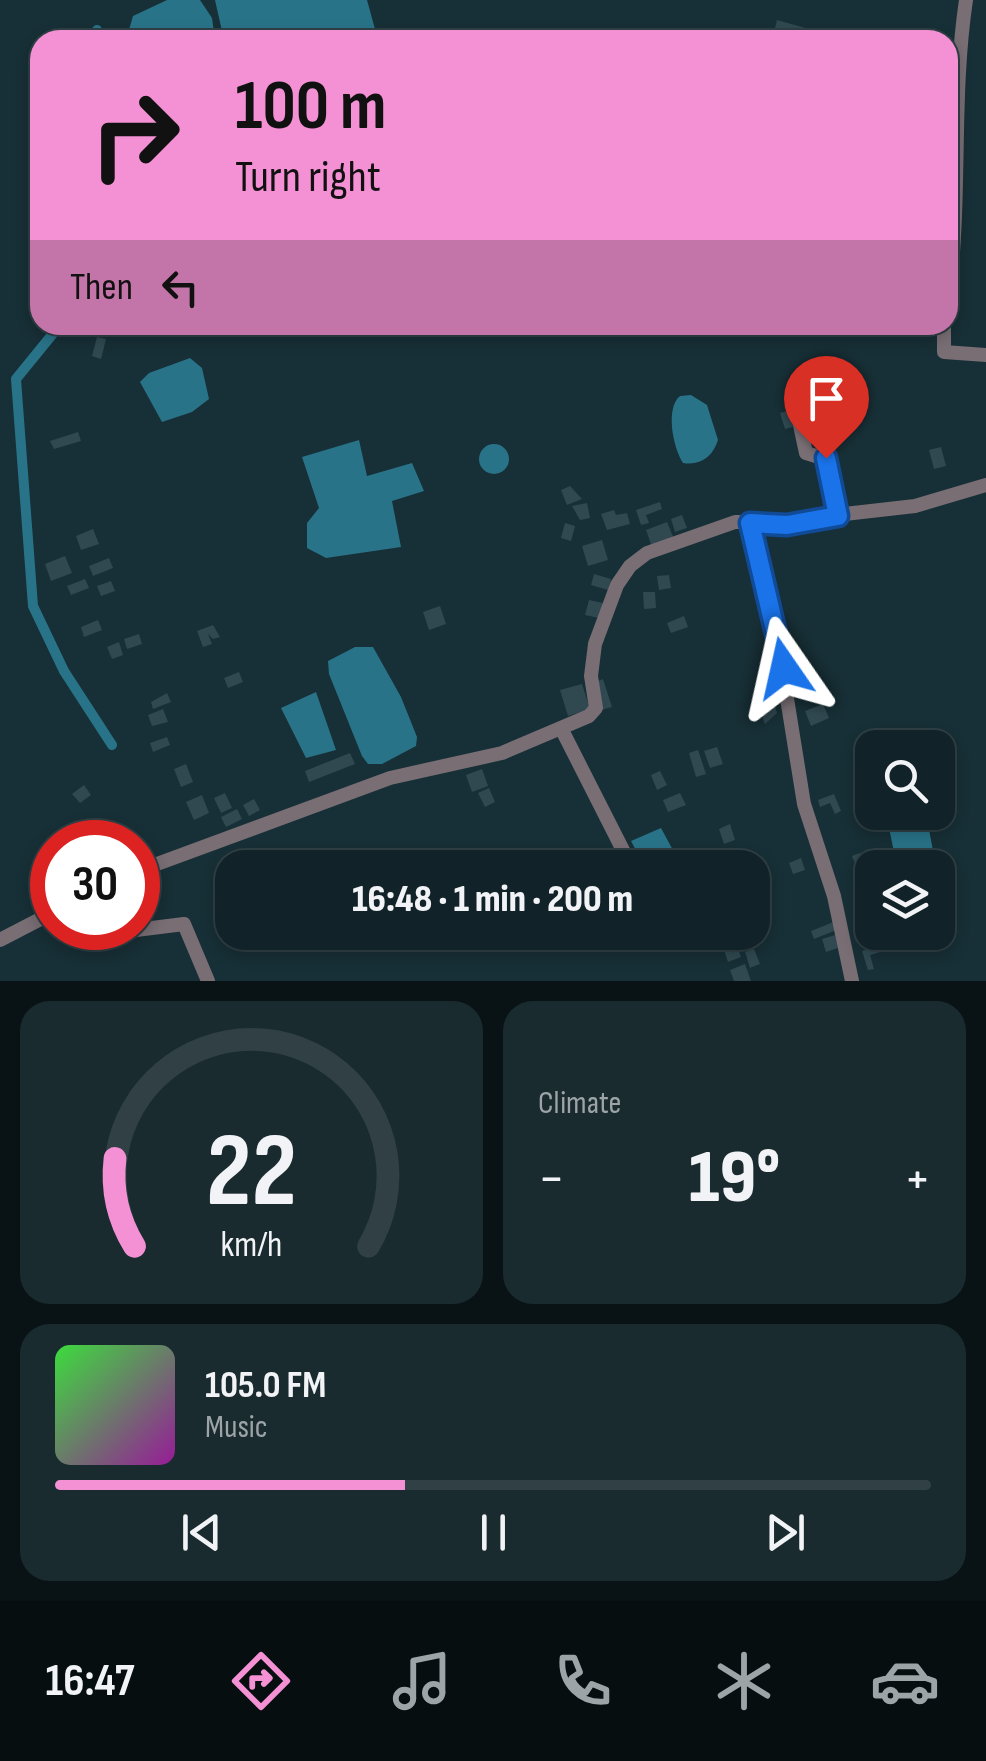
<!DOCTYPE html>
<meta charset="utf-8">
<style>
:root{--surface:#112328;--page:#1a2b30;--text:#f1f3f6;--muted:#9ca4a8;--line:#304045;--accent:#f491d4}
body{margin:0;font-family:"Sofia Sans Condensed",sans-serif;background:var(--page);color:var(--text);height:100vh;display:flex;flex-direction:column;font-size:38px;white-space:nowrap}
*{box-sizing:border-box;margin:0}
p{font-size:32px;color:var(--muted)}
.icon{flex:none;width:55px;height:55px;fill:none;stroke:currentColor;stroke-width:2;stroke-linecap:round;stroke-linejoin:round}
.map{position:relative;height:981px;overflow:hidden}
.sheet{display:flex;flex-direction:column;gap:20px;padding:20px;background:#091316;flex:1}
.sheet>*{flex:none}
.hud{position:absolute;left:30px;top:30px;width:928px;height:305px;border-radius:30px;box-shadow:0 5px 15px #0003,0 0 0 2px var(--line);background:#f491d4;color:#111;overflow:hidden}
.tools{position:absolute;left:855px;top:730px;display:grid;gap:20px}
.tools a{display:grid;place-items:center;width:100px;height:100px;border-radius:20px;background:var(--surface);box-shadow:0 5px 15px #0003,0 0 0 2px var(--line);font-size:50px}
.speed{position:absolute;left:30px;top:820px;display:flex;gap:20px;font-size:50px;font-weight:700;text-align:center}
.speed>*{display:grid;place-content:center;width:130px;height:130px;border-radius:50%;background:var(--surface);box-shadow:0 5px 15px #0003,0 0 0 2px var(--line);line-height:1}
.speed .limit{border:15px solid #d22;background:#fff;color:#111}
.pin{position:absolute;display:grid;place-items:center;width:85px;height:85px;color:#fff;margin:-102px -42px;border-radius:50% 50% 50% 0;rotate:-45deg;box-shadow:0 0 10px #0007}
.pin .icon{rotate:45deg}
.me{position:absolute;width:110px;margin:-55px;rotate:349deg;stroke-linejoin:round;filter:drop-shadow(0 0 8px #0008)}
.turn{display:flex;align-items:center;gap:35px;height:210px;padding:0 40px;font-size:45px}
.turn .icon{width:130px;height:130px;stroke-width:2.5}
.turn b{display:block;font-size:70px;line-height:85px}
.then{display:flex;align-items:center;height:95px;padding:0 40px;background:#0003;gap:20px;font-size:38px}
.big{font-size:75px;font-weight:800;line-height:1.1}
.sheet .widget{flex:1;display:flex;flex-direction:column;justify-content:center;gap:15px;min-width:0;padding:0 35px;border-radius:30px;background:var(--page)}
.sheet .dial{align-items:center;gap:0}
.dial svg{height:260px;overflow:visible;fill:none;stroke:var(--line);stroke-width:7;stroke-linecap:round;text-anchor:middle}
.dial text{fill:var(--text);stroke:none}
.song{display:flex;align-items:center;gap:30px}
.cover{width:120px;height:120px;border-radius:15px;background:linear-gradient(135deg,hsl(120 70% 55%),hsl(300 70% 35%))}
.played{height:10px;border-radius:5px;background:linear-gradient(90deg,var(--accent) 40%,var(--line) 40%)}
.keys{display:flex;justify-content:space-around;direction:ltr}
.heat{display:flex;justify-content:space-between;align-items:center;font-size:55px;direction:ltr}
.sheet .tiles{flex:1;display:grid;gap:20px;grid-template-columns:1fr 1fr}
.widget:last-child{grid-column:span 2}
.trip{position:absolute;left:215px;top:850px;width:555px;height:100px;border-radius:30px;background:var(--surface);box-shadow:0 5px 15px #0003,0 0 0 2px var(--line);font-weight:800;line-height:100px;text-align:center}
.dock{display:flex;height:160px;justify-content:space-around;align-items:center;background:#070e10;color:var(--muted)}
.dock .icon{width:70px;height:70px}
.dock .current{color:var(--accent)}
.dock b{font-size:45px;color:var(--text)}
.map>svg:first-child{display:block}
.water{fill:#297388}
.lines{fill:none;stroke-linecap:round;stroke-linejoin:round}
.canal{stroke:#297388;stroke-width:10}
.building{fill:#304951}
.minor{stroke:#786e74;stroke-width:14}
.route-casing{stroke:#114b97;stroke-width:25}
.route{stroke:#1a73e8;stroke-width:18}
</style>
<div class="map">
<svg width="986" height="981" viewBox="0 0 986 981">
<rect width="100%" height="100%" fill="#172f36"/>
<g class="water">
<polygon points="167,0 200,0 212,18 215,40 126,40 133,16"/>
<polygon points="215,0 367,0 378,40 224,40"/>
<polygon points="190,358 202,368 209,399 192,412 162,422 140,382 149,373"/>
<path d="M691,395L707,405L718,440C713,456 701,466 683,463C673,448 665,408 680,396Z"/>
<polygon points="359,440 367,476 412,463 424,491 392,501 401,547 326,558 307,548 307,523 319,508 302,457"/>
<circle cx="494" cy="459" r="15"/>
<polygon points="355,647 373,647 401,697 417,737 416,746 382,764 368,764 362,756 329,674 328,661"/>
<polygon points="316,692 336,750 306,758 281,708"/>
<polygon points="886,813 926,813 936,867 897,867"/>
<polygon points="661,828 682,867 645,867 631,841"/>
<polygon points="938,876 950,945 914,949 910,933 938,932"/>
</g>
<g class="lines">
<g class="canal">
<polyline points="96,40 97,30"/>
<polyline points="60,325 16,379 33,606 64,671 112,745"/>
</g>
</g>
<g class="building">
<polygon points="777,20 809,29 806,40 774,32"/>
<polygon points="794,325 816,325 818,332 797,337"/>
<polygon points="97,337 106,339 101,359 92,356"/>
<polygon points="791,410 796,426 785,429 780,413"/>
<polygon points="78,432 81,441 54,449 50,441"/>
<polygon points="941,447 946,466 934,469 929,450"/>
<polygon points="570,486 582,499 567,505 561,490"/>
<polygon points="660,502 662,509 646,515 649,523 641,525 636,510"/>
<polygon points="587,503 590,518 580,520 572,506"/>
<polygon points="614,510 616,515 627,513 630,524 607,530 601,514"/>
<polygon points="682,515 687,528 675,532 671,519"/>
<polygon points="667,522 674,539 652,547 646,530"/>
<polygon points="565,523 575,526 571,541 561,538"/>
<polygon points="93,529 99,544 81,550 76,536"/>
<polygon points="602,540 608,560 588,566 582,546"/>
<polygon points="65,556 72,573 51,581 45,564"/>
<polygon points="109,558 113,568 93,576 89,566"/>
<polygon points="594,574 611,579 608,590 591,585"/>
<polygon points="669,575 671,588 659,590 657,576"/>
<polygon points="85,579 89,588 71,595 67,586"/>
<polygon points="111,581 115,591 101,596 97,586"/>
<polygon points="643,592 655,592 656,608 644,609"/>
<polygon points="589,600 603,603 599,618 585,615"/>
<polygon points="440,606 446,624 429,630 423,612"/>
<polygon points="684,616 688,627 671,633 667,623"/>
<polygon points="98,620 102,630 84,637 81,627"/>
<polygon points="213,625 220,637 213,639 208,634 212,644 203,647 197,631"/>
<polygon points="139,634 142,644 127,649 124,639"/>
<polygon points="119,642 123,655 112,659 107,647"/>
<polygon points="239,672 243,682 228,688 224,678"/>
<polygon points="603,679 612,707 601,710 593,683"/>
<polygon points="582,684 590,709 568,716 560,690"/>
<polygon points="167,693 171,702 153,709 151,702"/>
<polygon points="823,704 829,718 811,726 805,711"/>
<polygon points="775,706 777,713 765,724 760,712"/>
<polygon points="163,709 168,722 152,726 148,715"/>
<polygon points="167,737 170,745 153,752 150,743"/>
<polygon points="717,747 723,764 710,768 704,751"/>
<polygon points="698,750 706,774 696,777 689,753"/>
<polygon points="350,753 355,764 309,782 305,771"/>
<polygon points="186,764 193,782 181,787 174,769"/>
<polygon points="482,769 488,786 472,792 466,775"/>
<polygon points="660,771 667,785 657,790 651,775"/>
<polygon points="84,785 91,795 80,803 72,794"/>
<polygon points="489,788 495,802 485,807 478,793"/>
<polygon points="225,793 232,808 221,813 214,798"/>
<polygon points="680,793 686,805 668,812 663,800"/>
<polygon points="834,794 841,811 835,814 830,803 820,807 818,800"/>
<polygon points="202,795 209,813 194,820 186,802"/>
<polygon points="254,799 260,810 249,816 243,805"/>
<polygon points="237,809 242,819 226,827 221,817"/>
<polygon points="730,824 735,840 724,844 719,829"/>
<polygon points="860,853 869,876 861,879 852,856"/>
<polygon points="801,858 805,870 793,874 789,863"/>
<polygon points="836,921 839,929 814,939 811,931"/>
<polygon points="324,932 369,932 369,933 331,949"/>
<polygon points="835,935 838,948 826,952 822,939"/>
<polygon points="737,946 741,957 728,962 724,950"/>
<polygon points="878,946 880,952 870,955 874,969 868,970 862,951"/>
<polygon points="754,949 760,964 750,968 745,952"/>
<polygon points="745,964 751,981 734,981 730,970"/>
</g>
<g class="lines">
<g class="minor">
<path d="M948,300C962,200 951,100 966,0"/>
<polyline points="944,325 944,352 986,355"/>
<polyline points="797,411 806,453 829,460 838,516"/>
<polyline points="750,523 775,624 804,804 834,896 852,981"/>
<polyline points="562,730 632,868"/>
<polyline points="138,871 390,778 502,753 589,716 596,708 591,676 595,644 617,585 630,566 647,553 735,522 808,522 827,516 915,506 986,485"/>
<polyline points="107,928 112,933 184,924 208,981"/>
<polyline points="0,940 52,913"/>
</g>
</g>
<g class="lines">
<defs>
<polyline id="route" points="784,668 750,523 787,525 838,516 826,458"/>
</defs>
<use href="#route" class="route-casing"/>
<use href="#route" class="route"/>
</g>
</svg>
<div class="tools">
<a><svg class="icon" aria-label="search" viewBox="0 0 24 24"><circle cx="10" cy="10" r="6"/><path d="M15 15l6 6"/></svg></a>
<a><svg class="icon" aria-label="layers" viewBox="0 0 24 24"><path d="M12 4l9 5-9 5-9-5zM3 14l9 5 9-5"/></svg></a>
</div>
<div class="speed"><div class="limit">30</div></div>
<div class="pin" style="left:826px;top:458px;background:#d93025"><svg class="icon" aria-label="arrive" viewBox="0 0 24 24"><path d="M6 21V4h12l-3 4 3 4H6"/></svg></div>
<svg class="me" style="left:784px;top:668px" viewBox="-20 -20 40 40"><path d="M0-17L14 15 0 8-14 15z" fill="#1a73e8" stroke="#fff" stroke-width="4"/></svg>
<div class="trip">16:48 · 1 min · 200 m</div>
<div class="hud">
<div class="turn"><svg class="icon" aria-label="right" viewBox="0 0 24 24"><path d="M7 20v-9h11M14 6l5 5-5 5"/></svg><div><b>100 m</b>Turn right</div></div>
<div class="then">Then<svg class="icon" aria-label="left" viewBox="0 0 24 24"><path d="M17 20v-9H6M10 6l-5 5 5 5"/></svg></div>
</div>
</div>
<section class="sheet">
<div class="tiles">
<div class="widget dial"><svg viewBox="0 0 100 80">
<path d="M14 69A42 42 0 1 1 86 69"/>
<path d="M14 69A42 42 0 0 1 8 42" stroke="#f491d4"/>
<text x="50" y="56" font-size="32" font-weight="700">22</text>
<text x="50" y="72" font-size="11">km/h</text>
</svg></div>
<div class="widget"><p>Climate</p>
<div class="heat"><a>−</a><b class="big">19°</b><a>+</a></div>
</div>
<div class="widget">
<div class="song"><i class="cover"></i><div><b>105.0 FM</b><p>Music</p></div></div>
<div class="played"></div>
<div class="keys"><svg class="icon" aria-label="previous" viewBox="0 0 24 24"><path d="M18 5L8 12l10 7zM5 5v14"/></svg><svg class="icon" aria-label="pause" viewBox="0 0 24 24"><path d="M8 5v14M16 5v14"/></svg><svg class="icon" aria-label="next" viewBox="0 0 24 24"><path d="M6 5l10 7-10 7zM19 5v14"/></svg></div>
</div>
</div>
</section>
<nav class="dock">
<b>16:47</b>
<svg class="icon current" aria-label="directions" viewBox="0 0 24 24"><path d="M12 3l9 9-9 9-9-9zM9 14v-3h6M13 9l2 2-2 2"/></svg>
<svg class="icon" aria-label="music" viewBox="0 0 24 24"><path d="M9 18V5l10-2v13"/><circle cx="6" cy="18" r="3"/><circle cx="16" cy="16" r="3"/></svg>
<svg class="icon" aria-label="phone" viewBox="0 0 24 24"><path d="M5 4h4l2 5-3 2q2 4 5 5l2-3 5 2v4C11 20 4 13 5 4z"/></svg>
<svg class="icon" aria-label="climate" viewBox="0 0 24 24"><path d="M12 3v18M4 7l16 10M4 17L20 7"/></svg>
<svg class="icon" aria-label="car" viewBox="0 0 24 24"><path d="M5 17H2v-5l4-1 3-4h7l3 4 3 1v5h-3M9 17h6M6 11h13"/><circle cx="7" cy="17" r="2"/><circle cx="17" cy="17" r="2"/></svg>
</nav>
